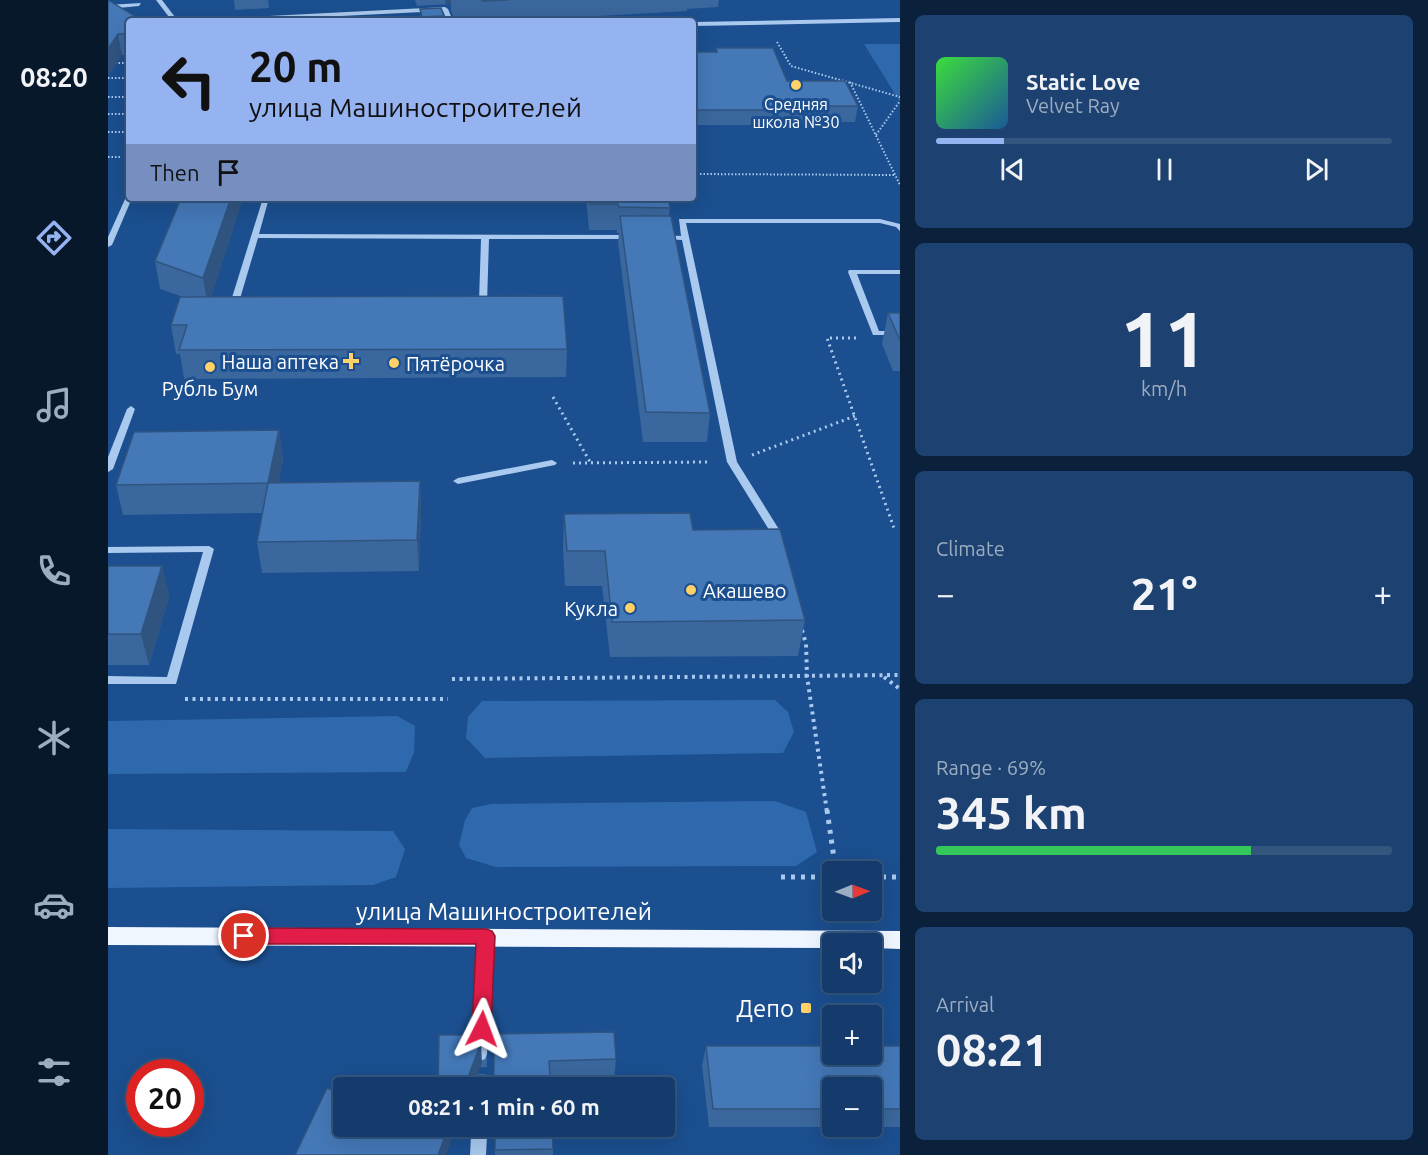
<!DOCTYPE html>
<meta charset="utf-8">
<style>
:root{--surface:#143b6b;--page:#1d4271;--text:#f1f3f6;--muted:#9dadc1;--line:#33557e;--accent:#95b2f1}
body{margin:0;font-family:Ubuntu,sans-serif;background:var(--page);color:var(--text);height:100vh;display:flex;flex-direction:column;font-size:22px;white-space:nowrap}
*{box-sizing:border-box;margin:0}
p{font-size:20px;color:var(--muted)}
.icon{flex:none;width:33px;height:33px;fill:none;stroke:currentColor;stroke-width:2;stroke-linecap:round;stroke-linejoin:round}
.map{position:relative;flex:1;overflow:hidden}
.details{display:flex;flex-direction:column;gap:15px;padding:15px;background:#0b203b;width:528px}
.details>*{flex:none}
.guide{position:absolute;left:18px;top:18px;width:570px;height:183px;border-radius:6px;box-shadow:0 6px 24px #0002,0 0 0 2px var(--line);background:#95b2f1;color:#111;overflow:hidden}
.needle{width:39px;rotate:89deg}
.fabs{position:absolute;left:714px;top:861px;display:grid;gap:12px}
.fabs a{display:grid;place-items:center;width:60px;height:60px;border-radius:6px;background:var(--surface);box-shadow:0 6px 24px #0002,0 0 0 2px var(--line);font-size:30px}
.speed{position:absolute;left:18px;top:1059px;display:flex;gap:12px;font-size:30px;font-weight:700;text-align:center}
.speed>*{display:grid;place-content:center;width:78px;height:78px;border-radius:50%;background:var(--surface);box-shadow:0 6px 24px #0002,0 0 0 2px var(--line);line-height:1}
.speed .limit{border:9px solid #d22;background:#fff;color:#111}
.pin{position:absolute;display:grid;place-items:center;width:51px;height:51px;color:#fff;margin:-26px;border:3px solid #fff;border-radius:50%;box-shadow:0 2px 6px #0007}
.me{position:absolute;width:66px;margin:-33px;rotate:3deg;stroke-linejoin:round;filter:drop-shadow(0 0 4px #0008)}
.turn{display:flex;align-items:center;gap:21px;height:126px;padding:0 24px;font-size:27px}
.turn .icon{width:78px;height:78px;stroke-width:2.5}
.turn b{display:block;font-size:42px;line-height:51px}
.then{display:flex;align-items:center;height:57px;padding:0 24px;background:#0003;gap:12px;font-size:22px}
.big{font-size:45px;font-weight:700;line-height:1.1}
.details .widget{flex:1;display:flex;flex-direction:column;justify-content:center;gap:9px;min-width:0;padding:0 21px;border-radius:9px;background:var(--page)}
.details .dial{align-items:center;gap:0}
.dial b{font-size:78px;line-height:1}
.song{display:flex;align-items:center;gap:18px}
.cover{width:72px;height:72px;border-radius:9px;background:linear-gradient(135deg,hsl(120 70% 55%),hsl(210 70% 35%))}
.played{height:6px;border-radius:3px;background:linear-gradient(90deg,var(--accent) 15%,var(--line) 15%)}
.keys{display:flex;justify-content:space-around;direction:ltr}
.heat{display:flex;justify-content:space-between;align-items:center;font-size:33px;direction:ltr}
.charge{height:9px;border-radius:4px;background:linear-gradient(90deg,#34c759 69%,var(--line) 0)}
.trip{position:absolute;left:225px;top:1077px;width:342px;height:60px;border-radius:6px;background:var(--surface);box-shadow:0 6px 24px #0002,0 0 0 2px var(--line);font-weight:700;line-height:60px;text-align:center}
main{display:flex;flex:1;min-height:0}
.tabs{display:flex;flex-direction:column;width:108px;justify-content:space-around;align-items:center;background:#08182b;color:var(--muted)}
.tabs .icon{width:42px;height:42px}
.tabs .current{color:var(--accent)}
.tabs b{font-size:27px;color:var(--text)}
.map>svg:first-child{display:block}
.green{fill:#2e69ad}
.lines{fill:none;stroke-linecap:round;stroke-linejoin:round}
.minor-tunnel{stroke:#3d69a0;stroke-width:14;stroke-dasharray:14 7;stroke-linecap:butt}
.path-far3{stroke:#a9c9ee;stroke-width:2;stroke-dasharray:1.5 2;stroke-linecap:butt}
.path-far2{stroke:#a9c9ee;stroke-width:3;stroke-dasharray:2 4;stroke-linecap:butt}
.path-far1{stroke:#a9c9ee;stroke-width:4;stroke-dasharray:3 4.5;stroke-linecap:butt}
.path{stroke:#a9c9ee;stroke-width:5;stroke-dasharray:4 6;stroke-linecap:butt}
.minor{fill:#a9c9ee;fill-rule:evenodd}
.major{fill:#f0f6ff;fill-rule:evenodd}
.wall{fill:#3a679d;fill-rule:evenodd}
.shaded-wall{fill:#305480}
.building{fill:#4478b7;stroke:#305480;stroke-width:1.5}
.route{fill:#e11d48;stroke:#92132f;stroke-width:1.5}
.poi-dot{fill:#ffd166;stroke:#1b4f8f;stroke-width:2}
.labels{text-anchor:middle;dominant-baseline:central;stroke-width:6;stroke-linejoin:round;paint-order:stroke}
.far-poi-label{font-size:16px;fill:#fff;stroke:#1b4f8f}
.poi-label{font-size:20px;fill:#fff;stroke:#1b4f8f;text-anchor:end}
.near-street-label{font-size:24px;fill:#fff;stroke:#1b4f8f}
.near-poi-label{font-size:24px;fill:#fff;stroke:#1b4f8f;text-anchor:end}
</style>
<main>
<nav class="tabs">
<b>08:20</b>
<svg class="icon current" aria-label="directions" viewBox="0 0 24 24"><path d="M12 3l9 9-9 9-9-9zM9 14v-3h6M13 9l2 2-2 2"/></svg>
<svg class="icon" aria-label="music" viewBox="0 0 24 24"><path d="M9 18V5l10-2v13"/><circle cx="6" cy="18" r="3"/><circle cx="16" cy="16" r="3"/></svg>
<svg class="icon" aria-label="phone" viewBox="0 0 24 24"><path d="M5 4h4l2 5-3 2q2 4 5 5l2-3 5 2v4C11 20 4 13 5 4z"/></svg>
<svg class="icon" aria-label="climate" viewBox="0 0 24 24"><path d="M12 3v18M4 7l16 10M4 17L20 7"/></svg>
<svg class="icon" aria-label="car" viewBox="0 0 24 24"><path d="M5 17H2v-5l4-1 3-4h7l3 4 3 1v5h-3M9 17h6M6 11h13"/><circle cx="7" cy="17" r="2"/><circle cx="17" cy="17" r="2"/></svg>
<svg class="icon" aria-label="filters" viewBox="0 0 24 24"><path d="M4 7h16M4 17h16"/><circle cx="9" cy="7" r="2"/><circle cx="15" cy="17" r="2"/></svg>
</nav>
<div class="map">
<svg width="792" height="1155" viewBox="0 0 792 1155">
<rect width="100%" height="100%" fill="#1b4f8f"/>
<g class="green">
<polygon points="756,44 792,44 792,102"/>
<polygon points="667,700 680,712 686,732 675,753 377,758 358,738 360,717 374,701"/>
<polygon points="289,716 307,726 306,752 298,772 0,774 0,721"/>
<polygon points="667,801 698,812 709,852 688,866 388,867 358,858 351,845 357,820 364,808 383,804"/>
<polygon points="0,829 285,831 297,849 288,877 265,885 0,888"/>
</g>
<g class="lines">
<polyline class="minor-tunnel" points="371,1088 372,1055"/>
<g class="path-far3">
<polyline points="669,42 683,66 792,97"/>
<polyline points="0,63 21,63"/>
<polyline points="0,78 21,78"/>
<polyline points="742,82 792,185"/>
<polyline points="0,97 21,97"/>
<polyline points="0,114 21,114"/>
<polyline points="0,132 21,132"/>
<polyline points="768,135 792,101"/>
<polyline points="0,157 12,157"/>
<polyline points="585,174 787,175"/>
</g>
<g class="path-far2">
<polyline points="748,338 719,338 787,531"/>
<polyline points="445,397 482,462"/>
<polyline points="644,455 747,416"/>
<polyline points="465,463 602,462"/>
</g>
<g class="path-far1">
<polyline points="694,630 698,644 699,676 719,812"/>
<polyline points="776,677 792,689"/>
<polyline points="344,679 792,675"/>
<polyline points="77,699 340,699"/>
</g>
<g class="path">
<polyline points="719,810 728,872"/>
<polyline points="673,877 724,877"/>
<polyline points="764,877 792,877"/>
</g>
<g class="minor">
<polygon points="48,0 54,0 70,21 64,21"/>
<polygon points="33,3 31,6 0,9 0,5"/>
<polygon points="337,7 340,9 345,21 339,21 335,11 132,21 97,21 100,19"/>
<polygon points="792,18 792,22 585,26 585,22"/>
<polygon points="21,195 21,198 24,198 4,245 0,247 0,237 18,197"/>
<path d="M155,198H161L151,234L523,235L527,237L523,239H381L379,304C376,308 368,308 365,304L371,302L373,239L150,238L131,302L136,304L132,306H123L122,304Z"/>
<polygon points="571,219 772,219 792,224 792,231 788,227 772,223 578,223 629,462 672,531 671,533 663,533 619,462 574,240 554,239 550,237 554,235 573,236"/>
<polygon points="741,270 792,270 792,274 749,274 771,331 792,331 792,335 765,335 740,272"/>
<polygon points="23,406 27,409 5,469 0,472 0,457 19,409"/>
<polygon points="444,460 449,463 447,465 350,484 345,481 350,478"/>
<polygon points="101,546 106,549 68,684 0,684 0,676 59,677 95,552 0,553 0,547"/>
<polygon points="378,930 383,932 385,936 379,1054 377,1059 372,1061 367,1059 365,1054 371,936 373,932"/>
<polygon points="371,1128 377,1131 379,1136 378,1155 362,1155 363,1136 365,1131"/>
</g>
<polygon class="major" points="0,927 792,931 792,949 764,948 764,944 724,944 724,948 0,945"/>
</g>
<g class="wall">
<polygon points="0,0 21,21 21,55 14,55"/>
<polygon points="126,0 160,0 161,8 127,10"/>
<polygon points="303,0 611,0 610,7 579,9 579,11 403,21 375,21 375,19 347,20 343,11 343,4 309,6 307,0"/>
<polygon points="312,9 336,16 337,21 314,21 312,14"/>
<polygon points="608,48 679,81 750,106 747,122 670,122 670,125 585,125 585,52 608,52"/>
<polygon points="73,198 135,198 103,297 459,349 458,377 76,379 72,354 68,354 63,325 75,297 52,289 47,261"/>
<polygon points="478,198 560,198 562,208 561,216 602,413 599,442 535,442 510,242 511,233 509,233 509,230 481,230"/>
<polygon points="780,313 792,313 792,371 785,371 774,344"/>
<polygon points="171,430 175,460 170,483 312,481 313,512 311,571 154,573 149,542 154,513 15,515 8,485"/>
<polygon points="456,514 585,530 697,620 690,656 502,657 494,586 457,586 455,549"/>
<polygon points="0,566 54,566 61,597 41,665 0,665"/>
<polygon points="386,1034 508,1059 506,1079 442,1080"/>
<path d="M598,1046H792V1127H601L594,1066ZM724,1088H764V1126H724Z"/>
<polygon points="387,1126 445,1149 445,1155 387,1155"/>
</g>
<g class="shaded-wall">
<polygon points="337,0 343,0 343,4 337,5"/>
<polygon points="10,34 14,55 0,77 0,49"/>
<polygon points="123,198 135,198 135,199 100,306 95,278"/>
<polygon points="171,430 175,460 165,513 160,483"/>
<polygon points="312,481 313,512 311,571 309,540"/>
<polygon points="54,566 61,597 41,665 33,634"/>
<polygon points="373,1043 374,1063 364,1088 356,1088"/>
<polygon points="341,1126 349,1126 338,1155 330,1155"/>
</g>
<g class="building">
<polygon points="0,0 35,21 21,21 21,34 10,34 0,49"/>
<polygon points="374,0 401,0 374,1"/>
<polygon points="333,8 336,16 314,17 312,9"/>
<polygon points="608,48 665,48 679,81 737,81 750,106 670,106 672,110 585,110 585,52 609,52"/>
<polygon points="73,198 123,198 95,278 47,261"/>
<polygon points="481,198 560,198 562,208 511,207 510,204 482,204"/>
<polygon points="512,216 563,216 602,413 538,412"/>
<polygon points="455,296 459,349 71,350 79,325 63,325 72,297"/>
<polygon points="780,313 792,313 792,340"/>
<polygon points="171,430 160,483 8,485 26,432"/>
<polygon points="312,481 309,540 149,542 160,483"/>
<polygon points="582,513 585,530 672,529 697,620 504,622 497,551 459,551 456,514"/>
<polygon points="0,566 54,566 33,634 0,634"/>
<polygon points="506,1032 508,1059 441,1061 443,1088 386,1088 386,1034"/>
<polygon points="331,1035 362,1035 366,1042 373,1043 356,1088 330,1088"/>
<polygon points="598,1046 724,1046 724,1054 764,1054 764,1046 792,1046 792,1109 764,1109 764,1088 724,1088 724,1109 605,1109"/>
<polygon points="219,1088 236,1094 236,1126 341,1126 330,1155 187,1155"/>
<polygon points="387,1126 444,1126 445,1149 387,1150"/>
</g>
<polygon class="route" points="136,928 378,929 384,931 387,936 383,1029 380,1035 374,1038 367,1035 364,1029 368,944 136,944 129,941 127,936 129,930"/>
<g class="poi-dot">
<circle cx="688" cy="85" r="6"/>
<path d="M240 352h6v6h6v6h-6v6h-6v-6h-6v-6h6z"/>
<circle cx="286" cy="363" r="6"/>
<circle cx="102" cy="367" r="6"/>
<circle cx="583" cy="590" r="6"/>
<circle cx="522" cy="608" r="6"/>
<rect x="692" y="1002" width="12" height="12" rx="3"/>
</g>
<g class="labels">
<g class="far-poi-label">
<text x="688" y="104">Средняя<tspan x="688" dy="18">школа №30</tspan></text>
</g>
<g class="poi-label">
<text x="231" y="361">Наша аптека</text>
<text x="298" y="363" text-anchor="start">Пятёрочка</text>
<text x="102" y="388" text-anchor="middle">Рубль Бум</text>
<text x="595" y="590" text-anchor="start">Акашево</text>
<text x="510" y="608">Кукла</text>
</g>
<g class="near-street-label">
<text x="396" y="911">улица Машиностроителей</text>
</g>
<g class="near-poi-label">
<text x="686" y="1008">Депо</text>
</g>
</g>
</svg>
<div class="fabs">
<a><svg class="needle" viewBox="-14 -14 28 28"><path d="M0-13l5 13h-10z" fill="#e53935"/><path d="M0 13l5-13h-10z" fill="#9dadc1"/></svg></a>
<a><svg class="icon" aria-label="sound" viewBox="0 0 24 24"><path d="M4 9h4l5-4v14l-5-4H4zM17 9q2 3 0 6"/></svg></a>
<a>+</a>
<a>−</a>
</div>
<div class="speed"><div class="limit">20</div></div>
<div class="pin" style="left:136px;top:936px;background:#d93025"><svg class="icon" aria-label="arrive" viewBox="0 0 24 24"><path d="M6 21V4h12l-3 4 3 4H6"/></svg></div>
<svg class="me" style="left:374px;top:1029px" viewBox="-20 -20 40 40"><path d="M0-17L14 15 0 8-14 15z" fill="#e11d48" stroke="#fff" stroke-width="4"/></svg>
<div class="trip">08:21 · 1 min · 60 m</div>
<div class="guide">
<div class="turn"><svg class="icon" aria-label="left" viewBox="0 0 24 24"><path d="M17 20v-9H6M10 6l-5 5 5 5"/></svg><div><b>20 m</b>улица Машиностроителей</div></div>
<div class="then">Then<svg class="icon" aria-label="arrive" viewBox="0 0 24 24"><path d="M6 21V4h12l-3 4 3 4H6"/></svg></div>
</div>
</div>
<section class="details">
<div class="widget">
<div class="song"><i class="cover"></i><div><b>Static Love</b><p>Velvet Ray</p></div></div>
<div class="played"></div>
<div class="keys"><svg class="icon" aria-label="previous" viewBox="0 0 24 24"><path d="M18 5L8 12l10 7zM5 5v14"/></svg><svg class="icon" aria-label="pause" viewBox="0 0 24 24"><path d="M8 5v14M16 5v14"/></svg><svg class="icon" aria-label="next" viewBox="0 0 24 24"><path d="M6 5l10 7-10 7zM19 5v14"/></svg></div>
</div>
<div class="widget dial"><b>11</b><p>km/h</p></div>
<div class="widget"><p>Climate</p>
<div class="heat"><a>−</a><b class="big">21°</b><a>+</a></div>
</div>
<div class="widget"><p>Range · 69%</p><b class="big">345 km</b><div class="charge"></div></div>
<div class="widget"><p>Arrival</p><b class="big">08:21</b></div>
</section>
</main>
